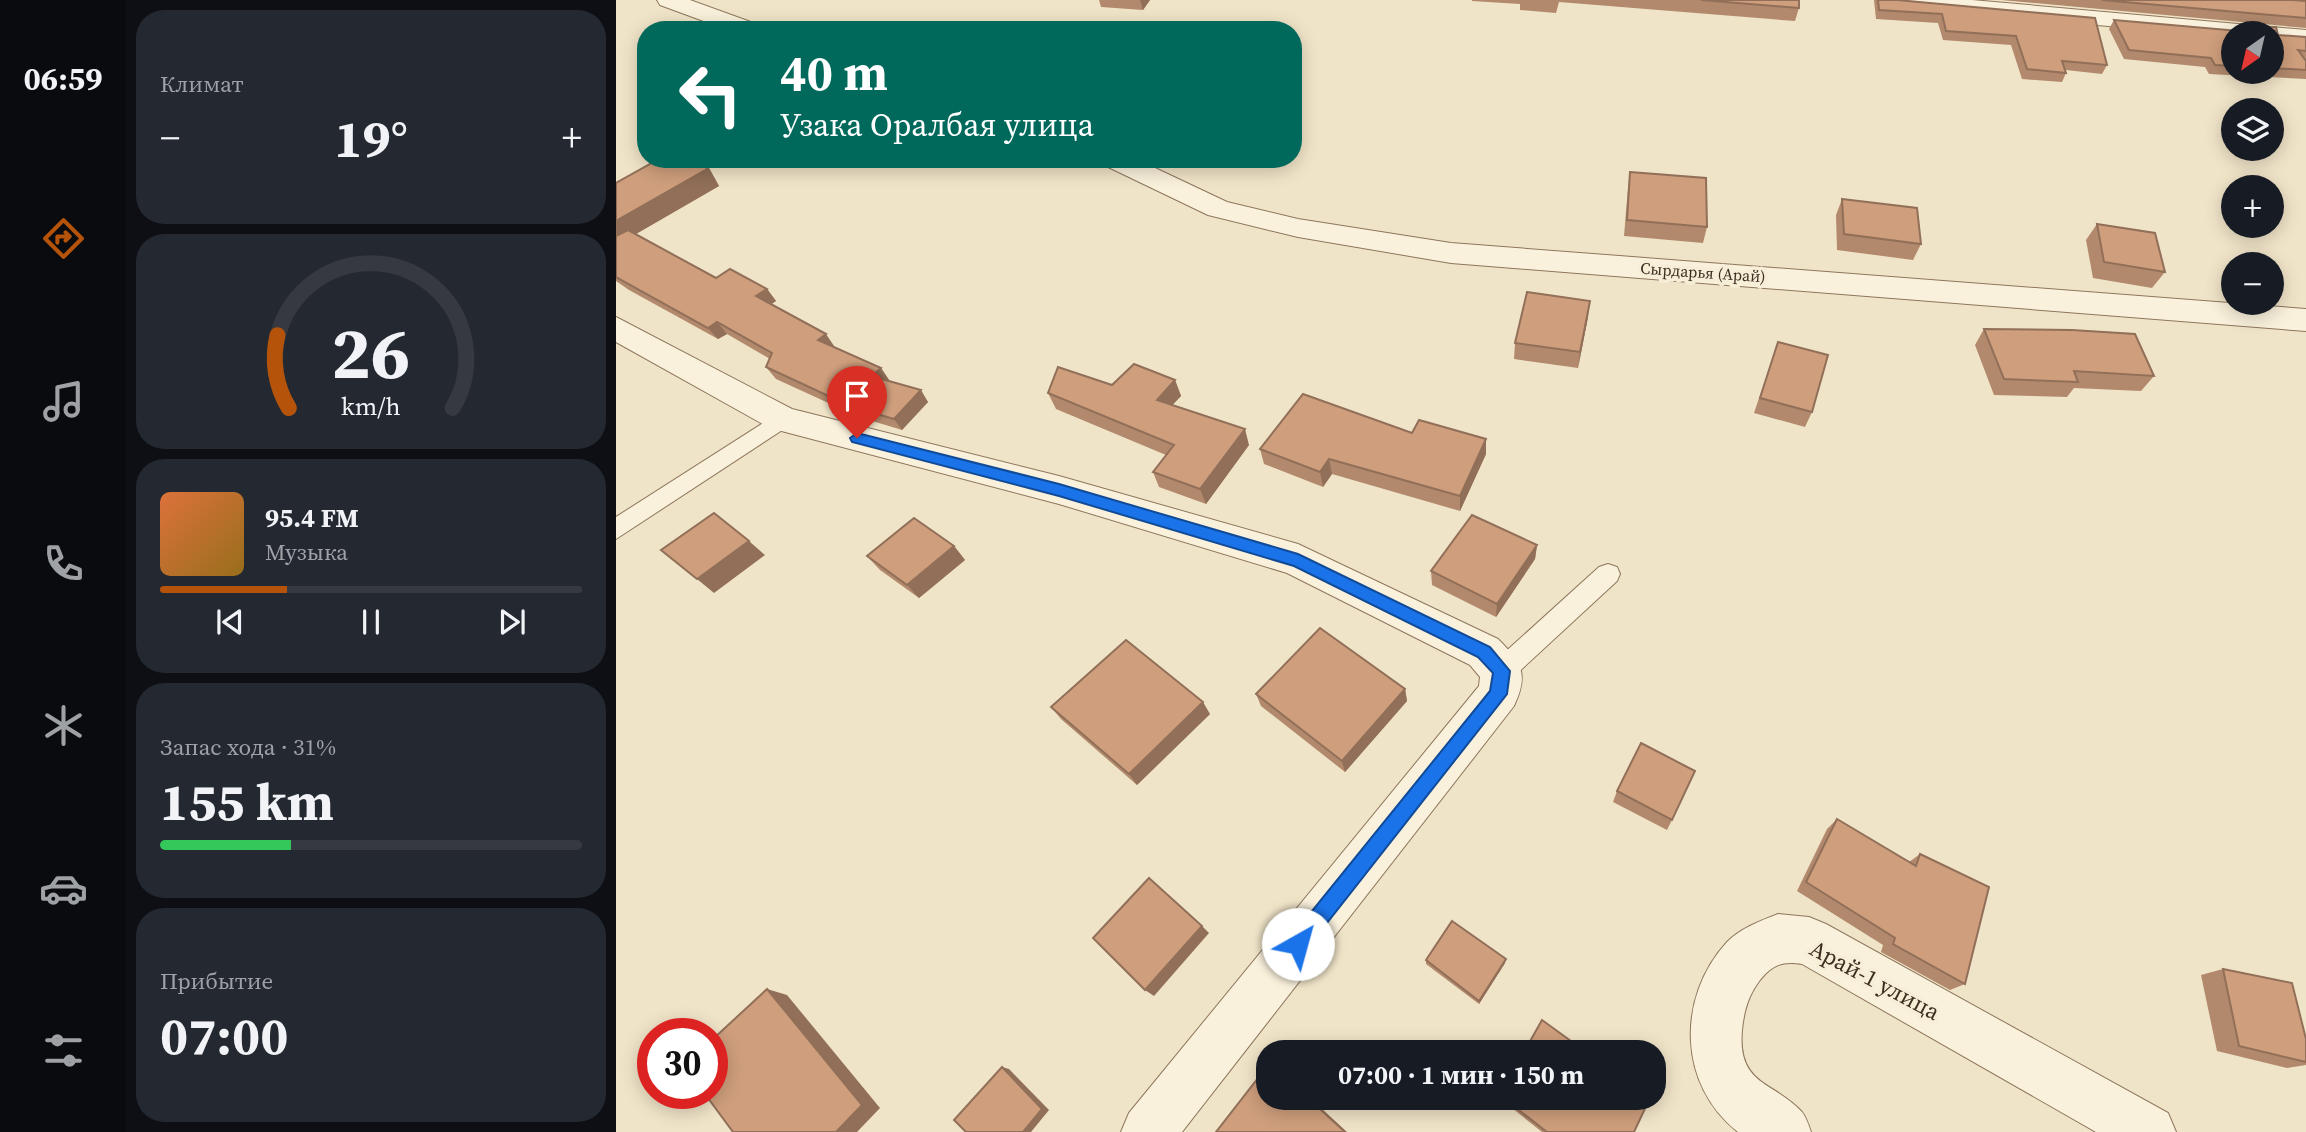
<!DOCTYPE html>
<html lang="ru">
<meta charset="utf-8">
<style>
:root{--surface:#171b24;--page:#242831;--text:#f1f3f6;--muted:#9ea1a6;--line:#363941;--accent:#b45309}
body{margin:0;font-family:"Source Serif 4",serif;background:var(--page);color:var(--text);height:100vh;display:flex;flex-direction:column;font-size:26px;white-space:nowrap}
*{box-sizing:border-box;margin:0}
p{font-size:23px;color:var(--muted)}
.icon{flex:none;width:38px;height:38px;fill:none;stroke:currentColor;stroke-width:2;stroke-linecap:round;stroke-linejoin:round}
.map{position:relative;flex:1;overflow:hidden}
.drawer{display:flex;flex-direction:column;gap:10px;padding:10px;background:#0d0f14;width:490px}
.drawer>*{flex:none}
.banner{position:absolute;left:21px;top:21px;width:665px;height:147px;border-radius:28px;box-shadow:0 4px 18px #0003;background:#00695c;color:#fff;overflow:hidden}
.needle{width:46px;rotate:214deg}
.controls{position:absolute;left:1605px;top:21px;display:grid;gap:14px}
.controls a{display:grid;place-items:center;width:63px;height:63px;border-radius:50%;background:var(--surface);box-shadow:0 4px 18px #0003;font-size:35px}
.speed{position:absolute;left:21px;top:1018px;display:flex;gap:14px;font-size:35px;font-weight:700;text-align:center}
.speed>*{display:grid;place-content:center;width:91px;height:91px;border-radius:50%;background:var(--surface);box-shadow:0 4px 18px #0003;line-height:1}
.speed .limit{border:10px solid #d22;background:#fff;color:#111}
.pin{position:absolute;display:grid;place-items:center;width:60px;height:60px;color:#fff;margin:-72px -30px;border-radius:50% 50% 50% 0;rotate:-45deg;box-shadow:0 0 7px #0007}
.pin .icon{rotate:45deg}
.me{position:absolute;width:77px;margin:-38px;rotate:38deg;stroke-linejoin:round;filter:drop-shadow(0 0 5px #0008)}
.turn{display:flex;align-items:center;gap:24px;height:147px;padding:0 28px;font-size:32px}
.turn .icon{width:91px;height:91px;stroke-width:2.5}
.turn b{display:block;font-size:49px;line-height:60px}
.big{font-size:52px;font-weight:700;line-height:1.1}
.drawer .widget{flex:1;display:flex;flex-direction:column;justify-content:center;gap:10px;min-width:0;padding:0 24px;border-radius:28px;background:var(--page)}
.drawer .dial{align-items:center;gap:0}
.dial svg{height:182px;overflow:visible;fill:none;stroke:var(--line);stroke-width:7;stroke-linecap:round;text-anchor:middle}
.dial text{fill:var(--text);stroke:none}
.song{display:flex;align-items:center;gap:21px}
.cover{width:84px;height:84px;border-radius:10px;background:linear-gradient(135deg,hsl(20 70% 55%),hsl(40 70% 35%))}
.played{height:7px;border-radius:4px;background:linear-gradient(90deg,var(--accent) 30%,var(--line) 30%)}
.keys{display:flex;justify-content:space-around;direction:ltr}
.heat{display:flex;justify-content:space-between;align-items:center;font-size:38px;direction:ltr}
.charge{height:10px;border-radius:5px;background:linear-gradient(90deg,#34c759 31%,var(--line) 0)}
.trip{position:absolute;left:640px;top:1040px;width:410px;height:70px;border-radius:28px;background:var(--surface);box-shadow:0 4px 18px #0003;font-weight:700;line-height:70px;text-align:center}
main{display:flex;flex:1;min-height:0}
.tabs{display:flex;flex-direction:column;width:126px;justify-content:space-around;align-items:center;background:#090b0e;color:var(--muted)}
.tabs .icon{width:49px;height:49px}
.tabs .selected{color:var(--accent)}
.tabs b{font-size:32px;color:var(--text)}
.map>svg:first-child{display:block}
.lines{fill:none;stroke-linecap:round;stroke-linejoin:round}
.service-casing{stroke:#8d765c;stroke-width:2}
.minor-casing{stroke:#8d765c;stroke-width:2}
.service{fill:#faf1dc;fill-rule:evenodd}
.minor{fill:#faf1dc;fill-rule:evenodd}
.wall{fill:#b2896c;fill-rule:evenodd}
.shaded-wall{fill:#916f58}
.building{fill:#cf9f7d;stroke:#916f58;stroke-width:2}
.route{fill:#1a73e8;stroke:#114b97;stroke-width:2}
.labels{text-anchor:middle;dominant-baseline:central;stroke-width:7;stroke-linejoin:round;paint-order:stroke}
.far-street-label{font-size:16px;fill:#3d2e20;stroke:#f7eed8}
.near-street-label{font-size:23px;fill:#3d2e20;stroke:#f7eed8}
</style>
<main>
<nav class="tabs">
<b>06:59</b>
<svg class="icon selected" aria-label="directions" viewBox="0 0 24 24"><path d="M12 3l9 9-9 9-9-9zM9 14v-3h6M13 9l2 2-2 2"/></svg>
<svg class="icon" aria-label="music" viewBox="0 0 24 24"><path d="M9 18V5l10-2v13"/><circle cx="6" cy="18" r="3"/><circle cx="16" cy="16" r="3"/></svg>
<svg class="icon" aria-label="phone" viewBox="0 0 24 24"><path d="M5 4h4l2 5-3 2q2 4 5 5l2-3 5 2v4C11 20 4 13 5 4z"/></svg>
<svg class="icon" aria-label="climate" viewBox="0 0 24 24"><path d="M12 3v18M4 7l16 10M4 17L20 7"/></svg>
<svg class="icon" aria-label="car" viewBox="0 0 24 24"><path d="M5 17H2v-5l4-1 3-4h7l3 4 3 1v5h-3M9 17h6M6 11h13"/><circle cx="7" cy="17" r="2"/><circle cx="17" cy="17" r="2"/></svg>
<svg class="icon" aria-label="filters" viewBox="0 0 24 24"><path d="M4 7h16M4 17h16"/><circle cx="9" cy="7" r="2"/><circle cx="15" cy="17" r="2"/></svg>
</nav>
<section class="drawer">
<div class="widget"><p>Климат</p>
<div class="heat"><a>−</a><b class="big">19°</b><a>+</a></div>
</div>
<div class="widget dial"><svg viewBox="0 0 100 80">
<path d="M14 69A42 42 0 1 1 86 69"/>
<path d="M14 69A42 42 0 0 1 9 37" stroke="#b45309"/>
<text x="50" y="56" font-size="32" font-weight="700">26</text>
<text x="50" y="72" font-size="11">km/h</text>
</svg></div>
<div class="widget">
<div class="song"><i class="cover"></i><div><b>95.4 FM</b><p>Музыка</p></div></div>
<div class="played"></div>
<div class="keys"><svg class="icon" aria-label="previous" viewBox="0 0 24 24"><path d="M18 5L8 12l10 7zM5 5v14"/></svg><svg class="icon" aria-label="pause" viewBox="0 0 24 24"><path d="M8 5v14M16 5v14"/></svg><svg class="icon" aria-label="next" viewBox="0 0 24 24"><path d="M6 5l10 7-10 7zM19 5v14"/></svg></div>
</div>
<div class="widget"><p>Запас хода · 31%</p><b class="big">155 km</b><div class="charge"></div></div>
<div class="widget"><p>Прибытие</p><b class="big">07:00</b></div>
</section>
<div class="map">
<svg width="1690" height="1132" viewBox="0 0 1690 1132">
<rect width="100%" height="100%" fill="#f0e4c8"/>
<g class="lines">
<defs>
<g id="service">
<polygon points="166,411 174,413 177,419 174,425 0,539 0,517"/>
<polygon points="992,564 1001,567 1004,574 1001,581 895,679 886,683 877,679 873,671 877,663 983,567"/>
</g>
<g id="minor">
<polygon points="41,0 74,0 143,25 147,30 112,30 44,5"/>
<polygon points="1268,0 1356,0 1690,30 1690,44 1656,41 1656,33 1617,33 1617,37 1279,7"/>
<polygon points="485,159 520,159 611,202 682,219 835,243 1690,309 1690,331 835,263 682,237 592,215 488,165"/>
<path d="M0,317L176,409L443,476L682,544L882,639C906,663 913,674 898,706L566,1132H505L513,1113L863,686L864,677L854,665L671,573L443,504L154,428L0,342Z"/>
<path d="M1162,914L1193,917L1210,924L1552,1113L1560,1132H1480L1186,964C1167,961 1157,964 1144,980C1132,996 1128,1011 1126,1030C1121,1086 1158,1081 1186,1112C1190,1117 1193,1126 1195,1132H1122C1062,1085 1060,998 1111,942C1125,928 1144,921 1162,914Z"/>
</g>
</defs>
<use href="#service" class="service-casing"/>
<use href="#minor" class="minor-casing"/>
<use href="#service" class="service"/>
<use href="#minor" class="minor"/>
</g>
<g class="wall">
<polygon points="483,0 534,0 527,10 485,7"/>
<polygon points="856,0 1183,0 1183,8 1179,21 943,2 940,13 904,10 904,4 856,1"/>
<polygon points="1258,0 1281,0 1479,18 1491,65 1486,74 1450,70 1450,73 1446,82 1406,79 1395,45 1327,40 1322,23 1260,19"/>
<polygon points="1385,0 1676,0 1690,1 1690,28"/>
<path d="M1498,20L1623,31L1626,27H1660L1662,35L1690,37V79L1593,74L1589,67L1508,59L1493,29ZM1617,33H1656V72H1617Z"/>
<polygon points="43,159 88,159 103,186 20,234 100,278 151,289 160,301 155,304 218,346 217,347 265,368 273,380 272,380 312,402 286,430 243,417 160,379 150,367 154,359 111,334 102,339 13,290 0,281 0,183"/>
<polygon points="1014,172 1091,227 1087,243 1008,236 1012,188"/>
<polygon points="1226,199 1305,244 1297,260 1221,250 1220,215"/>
<polygon points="1481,224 1549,272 1536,288 1477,278 1470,240"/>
<polygon points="972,317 962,368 898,359 899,343"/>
<polygon points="1368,329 1538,376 1525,391 1458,388 1451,397 1378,395 1359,345"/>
<polygon points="1162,342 1196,412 1189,427 1138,413"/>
<polygon points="559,380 565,396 556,405 633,445 590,504 543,487 537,472 550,455 440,409 432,393 496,385"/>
<polygon points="796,433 870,439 870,454 844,511 716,474 707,487 648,464 644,449"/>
<polygon points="921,545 919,559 880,617 816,585 815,571"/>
<polygon points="338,546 349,560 303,598 264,570 251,556"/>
<polygon points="789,689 791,701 729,772 645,706 640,694"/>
<polygon points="435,707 594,714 521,785 445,719"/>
<polygon points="1001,791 1056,820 1051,830 997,802"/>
<polygon points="1221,819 1293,862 1304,854 1349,984 1334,990 1265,952 1267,945 1181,891 1211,829"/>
<polygon points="810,960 889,963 863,1004 810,964"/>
<polygon points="1607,969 1690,1039 1690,1065 1671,1068 1601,1051 1585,975"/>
<polygon points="882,1097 1032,1097 1018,1132 926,1132"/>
</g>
<g class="shaded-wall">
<polygon points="524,0 534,0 527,10"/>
<polygon points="85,159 88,159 103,186 6,242 0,236 0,221"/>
<polygon points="151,289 160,301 150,308 140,296"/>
<polygon points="974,301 972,317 962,368 964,352"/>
<polygon points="101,322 111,334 102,339 92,328"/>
<polygon points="210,334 218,346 210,352 202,340"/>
<polygon points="265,368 273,380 264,387 255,376"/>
<polygon points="559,380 565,396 546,416 541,400"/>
<polygon points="305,390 312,402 286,430 278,419"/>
<polygon points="629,429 633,445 590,504 584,489"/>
<polygon points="870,439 870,454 844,511 844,496"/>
<polygon points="713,459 716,474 707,487 704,472"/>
<polygon points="133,541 149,555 98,593 81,579"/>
<polygon points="921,545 919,559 880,617 881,604"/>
<polygon points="338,546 349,560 303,598 291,585"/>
<polygon points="789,689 791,701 729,772 726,761"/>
<polygon points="587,702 594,714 521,785 513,774"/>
<polygon points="586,926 593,933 538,996 529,990"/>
<polygon points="890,959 889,963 863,1004 863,1001"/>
<polygon points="151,989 171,995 264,1108 241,1132 220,1132"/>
<polygon points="386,1067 393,1069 433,1110 415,1132 407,1132"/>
<polygon points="691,1097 693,1097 731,1132 729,1132"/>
</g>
<g class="building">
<polygon points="1085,0 1183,0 1183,8"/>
<polygon points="1262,0 1281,0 1479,18 1491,65 1446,61 1450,73 1411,69 1400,36 1330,31 1326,14 1263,10"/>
<polygon points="1486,0 1676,0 1690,1 1690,18"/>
<polygon points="1498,20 1623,31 1626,27 1660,27 1662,35 1690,37 1690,51 1682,50 1690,61 1690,70 1656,68 1656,33 1617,33 1617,66 1599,65 1595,58 1513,50"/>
<polygon points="43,159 85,159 91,169 0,221 0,183"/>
<polygon points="1014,172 1090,178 1091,227 1011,220"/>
<polygon points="1226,199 1301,208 1305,244 1228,234"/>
<polygon points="1481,224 1539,233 1549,272 1488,262"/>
<polygon points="12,230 100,278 114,269 151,289 140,296 210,334 202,340 265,368 255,376 305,390 278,419 234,406 150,367 156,353 101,322 92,328 0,277 0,236"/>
<polygon points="911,292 974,301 964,352 899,343"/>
<polygon points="1368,329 1456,330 1519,334 1538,376 1458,371 1462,382 1388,379"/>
<polygon points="1162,342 1212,355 1196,412 1144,398"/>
<polygon points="518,364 559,380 541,400 629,429 584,489 537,472 558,445 432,393 442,367 496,385"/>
<polygon points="687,394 796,433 803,420 870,439 844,496 713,459 704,472 644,449"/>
<polygon points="98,513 133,541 81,579 45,550"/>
<polygon points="856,515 921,545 881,604 815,571"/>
<polygon points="298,518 338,546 291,585 251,556"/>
<polygon points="704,628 789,689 726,761 640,694"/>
<polygon points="510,640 587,702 513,774 435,707"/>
<polygon points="1025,743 1079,771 1056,820 1001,791"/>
<polygon points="1221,819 1300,866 1304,854 1373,887 1349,984 1277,944 1279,938 1190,882"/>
<polygon points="533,878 586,926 529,990 477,938"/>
<polygon points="836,921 890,959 863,1001 810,960"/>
<polygon points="1607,969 1676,983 1690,1039 1690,1062 1623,1046"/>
<polygon points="151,989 246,1105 220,1132 117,1132 89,1094 96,1094 96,1040"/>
<polygon points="926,1020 970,1052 908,1052"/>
<polygon points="653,1064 653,1097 691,1097 729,1132 600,1132"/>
<polygon points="386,1067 426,1109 407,1132 350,1132 338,1120"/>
<polygon points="886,1097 1032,1097 1034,1098 1018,1132 931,1132"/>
</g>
<polygon class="route" points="241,433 443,484 682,554 874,647 894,671 891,694 689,951 682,954 675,951 672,944 675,937 874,691 877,673 862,657 678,566 443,496 236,442 234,438"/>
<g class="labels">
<g class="far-street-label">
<text transform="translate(1087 272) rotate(4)">Сырдарья (Арай)</text>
</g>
<g class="near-street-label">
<text transform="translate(1259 980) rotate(28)">Арай-1 улица</text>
</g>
</g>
</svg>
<div class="controls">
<a><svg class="needle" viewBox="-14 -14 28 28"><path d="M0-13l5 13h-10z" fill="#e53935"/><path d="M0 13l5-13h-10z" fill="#9ea1a6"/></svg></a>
<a><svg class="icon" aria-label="layers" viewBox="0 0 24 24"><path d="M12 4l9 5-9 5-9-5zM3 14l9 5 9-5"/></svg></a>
<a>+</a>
<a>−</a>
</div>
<div class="speed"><div class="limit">30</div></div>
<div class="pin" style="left:241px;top:438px;background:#d93025"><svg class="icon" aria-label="arrive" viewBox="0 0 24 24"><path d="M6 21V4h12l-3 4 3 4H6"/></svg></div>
<svg class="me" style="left:682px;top:944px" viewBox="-20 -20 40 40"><circle r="19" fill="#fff"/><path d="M0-13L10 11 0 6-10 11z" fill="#1a73e8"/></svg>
<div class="trip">07:00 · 1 мин · 150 m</div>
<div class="banner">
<div class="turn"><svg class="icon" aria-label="left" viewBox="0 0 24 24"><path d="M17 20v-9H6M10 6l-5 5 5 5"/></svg><div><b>40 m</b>Узака Оралбая улица</div></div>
</div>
</div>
</main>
